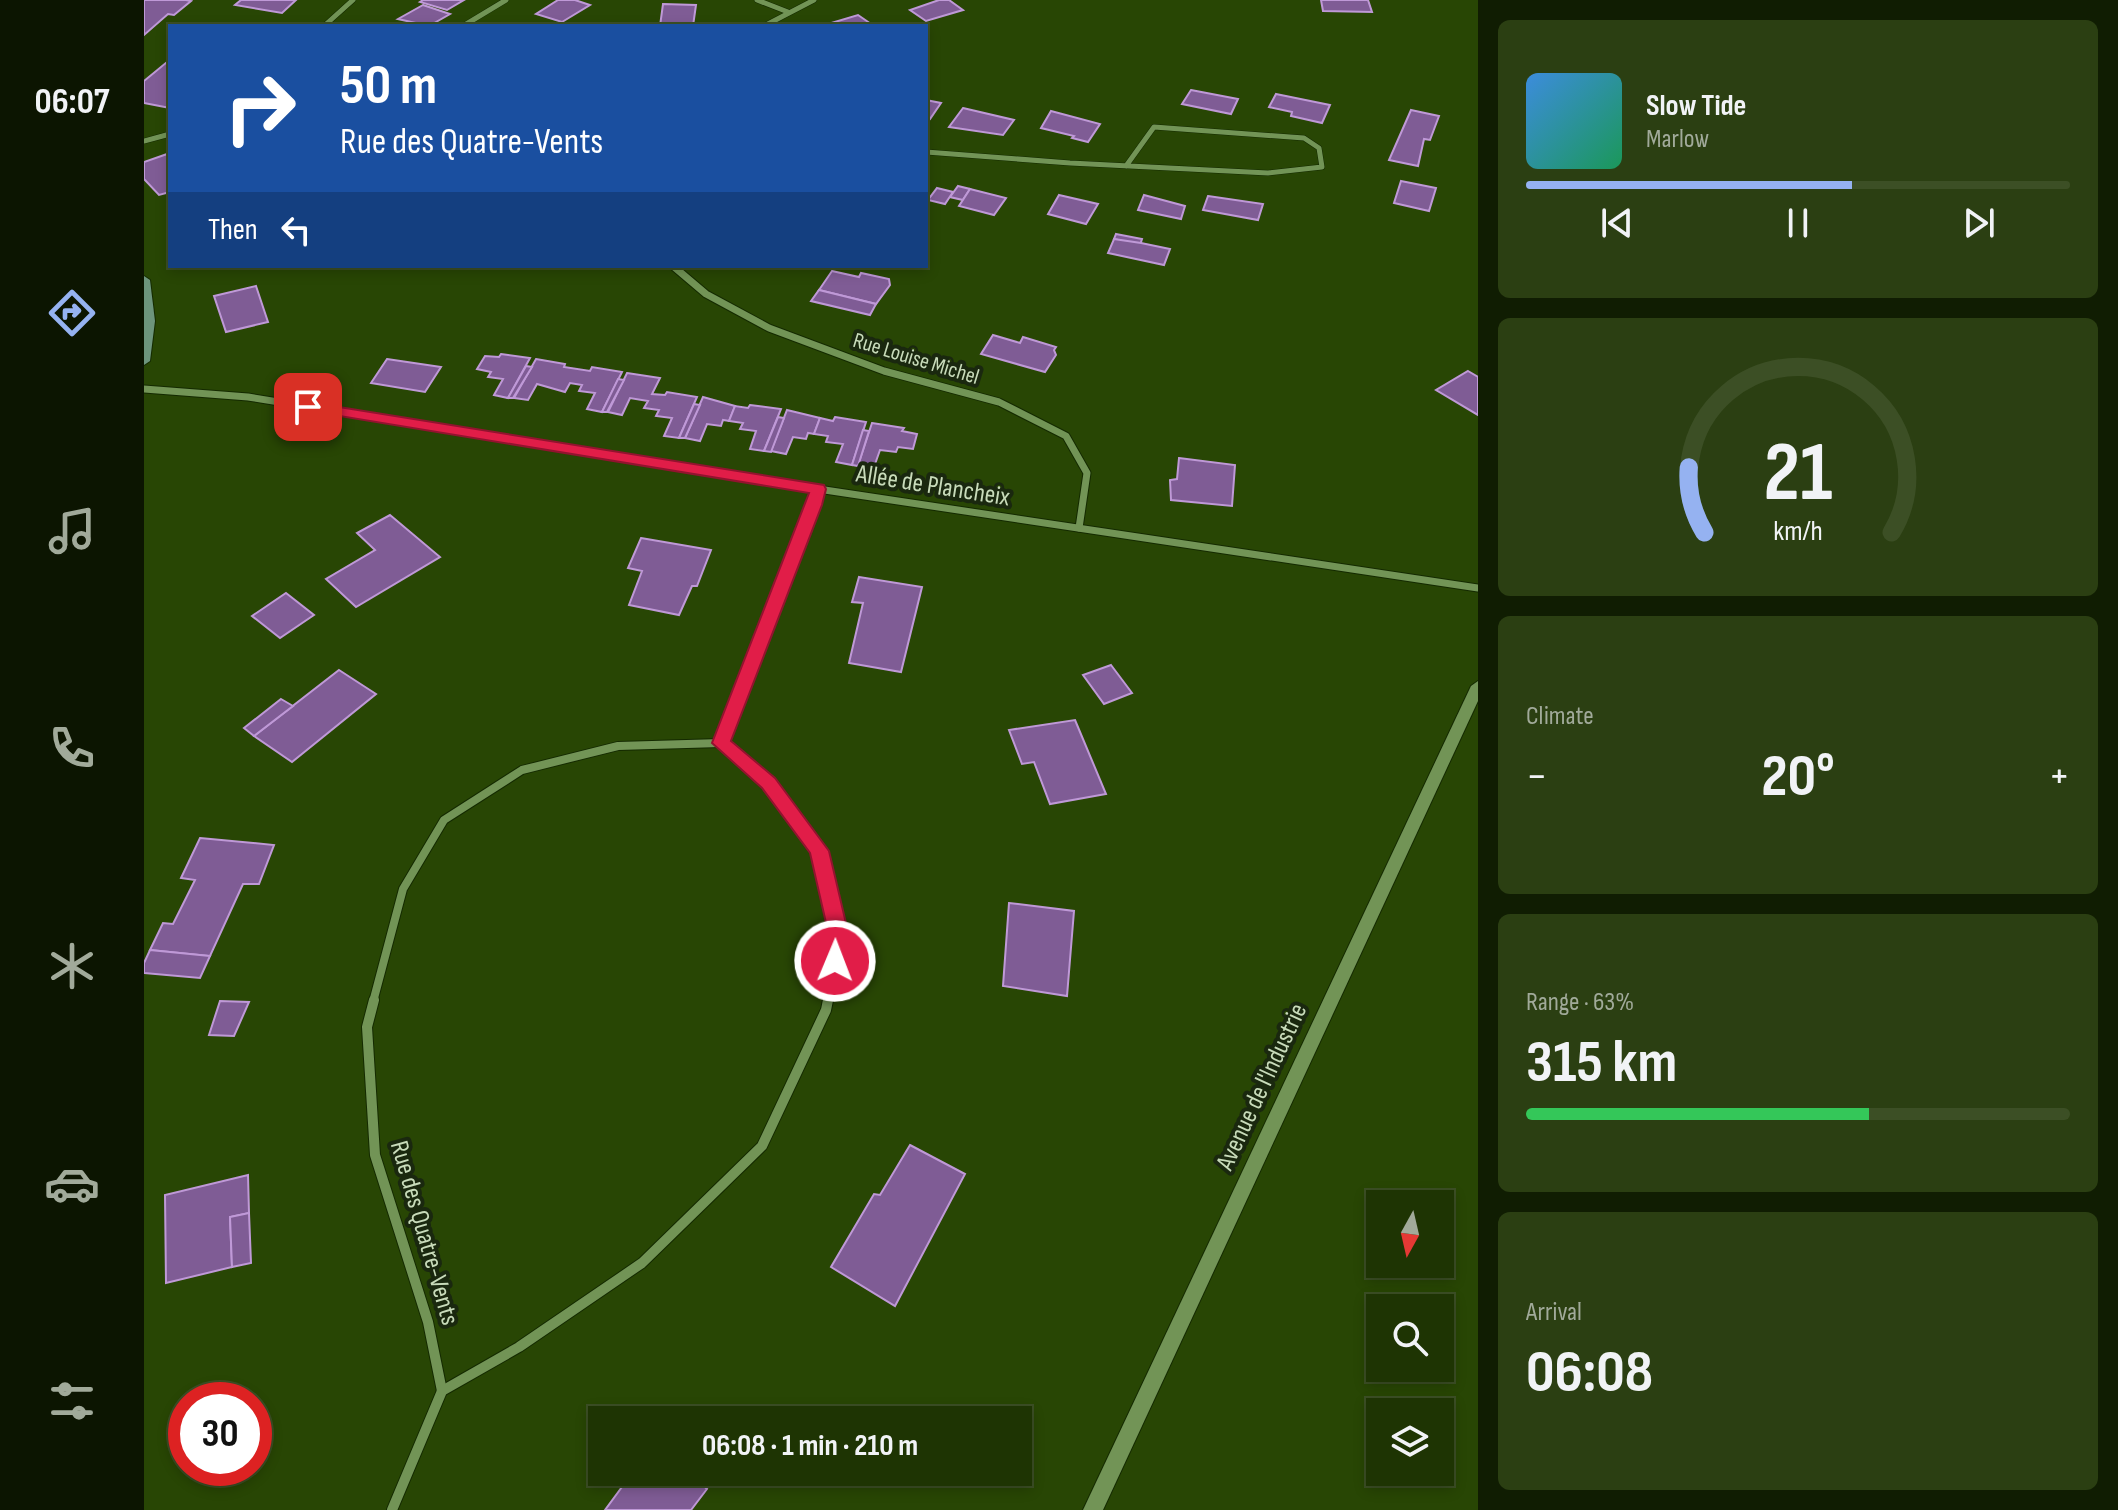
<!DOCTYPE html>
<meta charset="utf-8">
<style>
:root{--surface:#1e3403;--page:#2b3f12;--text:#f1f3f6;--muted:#a1aa9a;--line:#3c4f25;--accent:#95b2f1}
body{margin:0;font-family:"Sofia Sans Condensed",sans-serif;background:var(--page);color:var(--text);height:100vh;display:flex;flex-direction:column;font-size:30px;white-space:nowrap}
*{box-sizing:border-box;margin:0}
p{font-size:26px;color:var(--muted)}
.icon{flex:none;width:44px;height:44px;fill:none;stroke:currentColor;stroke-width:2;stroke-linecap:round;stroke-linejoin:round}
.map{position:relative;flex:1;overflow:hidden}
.sheet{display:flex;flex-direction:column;gap:20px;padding:20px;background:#101d02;width:640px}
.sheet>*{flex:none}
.hud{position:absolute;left:24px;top:24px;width:760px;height:244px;border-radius:0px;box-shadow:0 4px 12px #0003,0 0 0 2px var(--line);background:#1a4fa0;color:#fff;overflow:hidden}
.needle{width:52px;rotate:188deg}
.controls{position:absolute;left:1222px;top:1190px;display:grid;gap:16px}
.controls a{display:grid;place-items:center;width:88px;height:88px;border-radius:0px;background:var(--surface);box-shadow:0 4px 12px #0003,0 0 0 2px var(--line);font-size:40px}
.speed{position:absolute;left:24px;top:1382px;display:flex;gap:16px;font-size:40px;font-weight:700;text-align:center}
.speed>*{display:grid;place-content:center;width:104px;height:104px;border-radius:50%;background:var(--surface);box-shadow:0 4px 12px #0003,0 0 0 2px var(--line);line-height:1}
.speed .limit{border:12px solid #d22;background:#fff;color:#111}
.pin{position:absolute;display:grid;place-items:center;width:68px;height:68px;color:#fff;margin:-34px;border-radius:16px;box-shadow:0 4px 12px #0006}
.me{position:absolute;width:88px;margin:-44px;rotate:1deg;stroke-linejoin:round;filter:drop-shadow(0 0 6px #0008)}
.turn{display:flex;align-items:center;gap:28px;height:168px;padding:0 40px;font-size:36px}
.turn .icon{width:104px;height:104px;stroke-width:2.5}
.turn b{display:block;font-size:56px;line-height:68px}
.then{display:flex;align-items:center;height:76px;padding:0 40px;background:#0003;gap:16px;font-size:30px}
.big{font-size:60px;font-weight:700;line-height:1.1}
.sheet .tile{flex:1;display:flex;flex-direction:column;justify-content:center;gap:12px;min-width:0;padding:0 28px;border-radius:12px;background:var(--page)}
.sheet .dial{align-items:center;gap:0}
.dial svg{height:208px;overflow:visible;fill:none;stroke:var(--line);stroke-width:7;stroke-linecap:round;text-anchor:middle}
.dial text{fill:var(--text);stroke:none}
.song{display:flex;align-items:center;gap:24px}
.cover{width:96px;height:96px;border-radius:12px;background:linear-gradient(135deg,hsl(210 70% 55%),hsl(150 70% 35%))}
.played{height:8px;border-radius:4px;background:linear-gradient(90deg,var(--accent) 60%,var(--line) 60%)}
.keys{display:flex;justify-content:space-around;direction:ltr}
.heat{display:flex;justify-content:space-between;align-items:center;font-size:44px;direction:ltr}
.charge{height:12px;border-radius:6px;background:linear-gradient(90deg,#34c759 63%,var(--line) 0)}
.trip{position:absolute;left:444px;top:1406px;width:444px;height:80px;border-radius:0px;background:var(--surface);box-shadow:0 4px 12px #0003,0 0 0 2px var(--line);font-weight:700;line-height:80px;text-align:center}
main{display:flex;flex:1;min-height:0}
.menu{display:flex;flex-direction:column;width:144px;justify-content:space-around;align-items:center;background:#0c1501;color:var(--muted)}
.menu .icon{width:56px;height:56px}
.menu .current{color:var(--accent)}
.menu b{font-size:36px;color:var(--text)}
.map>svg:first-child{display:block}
.building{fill:#7f5c95;stroke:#bf99d7;stroke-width:2}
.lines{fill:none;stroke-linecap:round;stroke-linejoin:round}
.minor-far3-casing{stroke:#142a00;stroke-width:6}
.minor-far2-casing{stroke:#142a00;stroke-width:9}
.minor-far1-casing{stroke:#142a00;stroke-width:10}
.minor-casing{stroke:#142a00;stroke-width:12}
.tertiary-casing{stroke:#142a00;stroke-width:2}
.secondary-casing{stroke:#142a00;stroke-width:2}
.minor-far3{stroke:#729456;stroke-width:5}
.minor-far2{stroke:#729456;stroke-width:7}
.minor-far1{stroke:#729456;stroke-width:8}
.minor{stroke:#729456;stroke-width:10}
.tertiary{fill:#729456;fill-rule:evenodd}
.secondary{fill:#6d957c;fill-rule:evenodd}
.route{fill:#e11d48;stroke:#92132f;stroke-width:2}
.labels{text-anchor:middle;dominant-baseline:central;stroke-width:8;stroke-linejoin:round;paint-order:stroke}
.far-street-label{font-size:22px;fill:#c8dbba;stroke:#1a280f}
.street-label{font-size:26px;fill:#c8dbba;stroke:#1a280f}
</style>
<main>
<nav class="menu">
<b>06:07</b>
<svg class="icon current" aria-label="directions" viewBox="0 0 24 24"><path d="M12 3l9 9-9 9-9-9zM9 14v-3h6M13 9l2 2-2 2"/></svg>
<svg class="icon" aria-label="music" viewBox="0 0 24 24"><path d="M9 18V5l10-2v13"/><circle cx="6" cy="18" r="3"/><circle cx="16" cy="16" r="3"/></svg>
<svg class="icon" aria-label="phone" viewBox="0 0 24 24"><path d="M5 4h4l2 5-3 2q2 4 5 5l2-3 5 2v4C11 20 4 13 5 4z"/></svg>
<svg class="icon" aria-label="climate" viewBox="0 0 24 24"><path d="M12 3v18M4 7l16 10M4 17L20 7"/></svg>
<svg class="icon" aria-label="car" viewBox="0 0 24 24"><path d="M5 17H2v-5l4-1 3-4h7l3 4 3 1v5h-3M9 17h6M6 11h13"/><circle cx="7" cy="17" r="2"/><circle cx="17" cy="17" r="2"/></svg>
<svg class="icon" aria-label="filters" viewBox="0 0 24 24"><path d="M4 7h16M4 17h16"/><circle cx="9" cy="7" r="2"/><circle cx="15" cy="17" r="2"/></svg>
</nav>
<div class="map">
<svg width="1334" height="1510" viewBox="0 0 1334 1510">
<rect width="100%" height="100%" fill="#284604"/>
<g class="building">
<polygon points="0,0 42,0 47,1 30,15 24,14 0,35"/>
<polygon points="97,0 152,0 138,13 91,5"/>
<polygon points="279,0 320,0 303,10 276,2"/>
<polygon points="414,0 431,0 446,5 418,22 392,14"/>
<polygon points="795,0 805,0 819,10 782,21 766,10"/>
<polygon points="1177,0 1224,0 1228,12 1179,11"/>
<polygon points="519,4 552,5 549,26 516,26"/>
<polygon points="279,5 306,14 285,26 254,19"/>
<polygon points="714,15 730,26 684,24"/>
<polygon points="23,62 26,63 26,108 0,103 0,81"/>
<polygon points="1047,90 1094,99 1087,114 1038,104"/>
<polygon points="1132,94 1186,105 1178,123 1147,116 1148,112 1125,107"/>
<polygon points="782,100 797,103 786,119 782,118"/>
<polygon points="819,108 870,120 859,135 805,127"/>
<polygon points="1267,110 1295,116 1286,140 1280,139 1274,166 1245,160"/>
<polygon points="907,111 956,124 944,142 928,138 930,136 897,128"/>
<polygon points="26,153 26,192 15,195 0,179 0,162"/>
<polygon points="1257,181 1292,188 1285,211 1250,203"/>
<polygon points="814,186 826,189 819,200 806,197"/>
<polygon points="793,188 809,192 801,204 784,200"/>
<polygon points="826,189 862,198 850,215 815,206"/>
<polygon points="915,195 954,204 942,224 904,214"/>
<polygon points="1000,195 1041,206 1037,219 994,210"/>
<polygon points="1064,196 1119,204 1114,220 1059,210"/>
<polygon points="972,234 998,239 996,245 970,239"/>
<polygon points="970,239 997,243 1026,249 1020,265 964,253"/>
<polygon points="688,271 715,277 717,273 745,279 746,285 732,304 675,290"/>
<polygon points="112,286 124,322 82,332 70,296"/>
<polygon points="675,290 732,304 726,315 667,301"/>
<polygon points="849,335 876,343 879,337 912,347 910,350 912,355 901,372 837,354"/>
<polygon points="357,354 386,358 364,398 350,395 359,379 344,377 347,372 333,369 341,356 355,357"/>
<polygon points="243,359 297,367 281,392 227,383"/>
<polygon points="392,359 421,364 420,367 446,371 448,367 478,372 458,412 443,409 451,393 435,391 438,385 426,383 421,392 393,384 384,400 370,398"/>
<polygon points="382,366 388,367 369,398 364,398"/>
<polygon points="1324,371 1334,377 1334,415 1292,390"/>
<polygon points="483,373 516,378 508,394 521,395 523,392 553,397 535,438 520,436 528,418 512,416 515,410 500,408 504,401 486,398 478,415 464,412"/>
<polygon points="474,379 480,380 463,412 458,412"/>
<polygon points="559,397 591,406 585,421 579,420 577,426 563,424 556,441 541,438"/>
<polygon points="550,404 556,405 541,438 535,438"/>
<polygon points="606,405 637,409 620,451 606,449 612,431 596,429 599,423 585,421 591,406 604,408"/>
<polygon points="643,410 676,418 670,434 664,433 662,439 649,437 642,454 627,451"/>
<polygon points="634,417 640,418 627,452 620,451"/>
<polygon points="691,417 722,422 708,465 692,462 699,444 682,442 684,436 670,434 676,418 689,421"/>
<polygon points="728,423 760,428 758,431 773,434 769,449 754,447 752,452 736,450 730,467 714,465"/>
<polygon points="719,430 725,431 714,466 708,465"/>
<polygon points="1035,458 1091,465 1088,506 1027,500 1026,480 1033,479"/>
<polygon points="246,515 296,557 212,607 182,579 231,550 213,533"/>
<polygon points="497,538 567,550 553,586 548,586 535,615 485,605 498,571 484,568"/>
<polygon points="715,577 778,587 757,672 705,663 719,603 708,602"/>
<polygon points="142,593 170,615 136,638 108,616"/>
<polygon points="967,665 988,693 960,704 939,675"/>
<polygon points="195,670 232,694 148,762 110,736"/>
<polygon points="137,699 149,706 110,736 100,728"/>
<polygon points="931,720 962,794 906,804 890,762 878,764 865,730"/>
<polygon points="56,838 130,845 115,884 99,884 66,956 6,950 19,923 29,924 51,880 37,878"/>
<polygon points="865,903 930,911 923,996 859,986"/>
<polygon points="6,950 66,956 56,978 0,973 0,963"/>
<polygon points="76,1001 105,1002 90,1036 65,1035"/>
<polygon points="766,1145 821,1174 751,1306 687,1267 730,1194 736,1195"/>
<polygon points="104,1175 105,1213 86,1217 88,1267 22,1283 21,1195"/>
<polygon points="105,1213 107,1263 88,1267 86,1217"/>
<polygon points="489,1472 544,1472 563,1489 547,1510 461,1510"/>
</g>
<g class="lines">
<defs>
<g id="minor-far3">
<polyline points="613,0 644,12"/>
<polyline points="180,26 209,0"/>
<polyline points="319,26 362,0"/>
<polyline points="620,26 670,0"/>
<polyline points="0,141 26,134"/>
<polyline points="782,152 926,163 1124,173 1178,167 1175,148 1160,138 1010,127 982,166"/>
</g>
<g id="minor-far2">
<polyline points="529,266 562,294 625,328 740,371 855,402 922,436 943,473 935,528"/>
<polyline points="0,389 104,397 674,489 1334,588"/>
<polyline points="636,593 671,505 674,489"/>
</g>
<g id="minor-far1">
<polyline points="577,743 624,783 675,851 695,936 683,1002"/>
<polyline points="229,1002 259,889 300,820 378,770 474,746 577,743 637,591"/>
</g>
<g id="minor">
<polyline points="230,1000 223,1027 231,1155 284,1322 298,1391"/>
<polyline points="248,1510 298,1391 375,1347 498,1263 618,1146 682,1010 684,1000"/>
</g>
<polygon id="tertiary" points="1334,681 1334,701 959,1510 939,1510 1327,686"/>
<polygon id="secondary" points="0,276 6,280 11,321 6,361 0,365"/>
</defs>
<use href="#minor-far3" class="minor-far3-casing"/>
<use href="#minor-far2" class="minor-far2-casing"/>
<use href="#minor-far1" class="minor-far1-casing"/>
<use href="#minor" class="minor-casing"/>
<use href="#tertiary" class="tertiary-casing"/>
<use href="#secondary" class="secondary-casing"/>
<use href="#minor-far3" class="minor-far3"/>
<use href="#minor-far2" class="minor-far2"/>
<use href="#minor-far1" class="minor-far1"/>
<use href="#minor" class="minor"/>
<use href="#tertiary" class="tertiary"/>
<use href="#secondary" class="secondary"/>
</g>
<polygon class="route" points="164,402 680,485 682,489 678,505 587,741 631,778 685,851 705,936 698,967 691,969 683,967 680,961 685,936 666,853 618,788 568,743 665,493 159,410 159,404"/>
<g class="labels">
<g class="far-street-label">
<text transform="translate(772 359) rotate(17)">Rue Louise Michel</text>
</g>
<g class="street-label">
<text transform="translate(789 486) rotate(9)">Allée de Plancheix</text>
<text transform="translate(1118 1087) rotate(-65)">Avenue de l'Industrie</text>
<text transform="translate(280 1233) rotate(74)">Rue des Quatre-Vents</text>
</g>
</g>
</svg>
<div class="controls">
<a><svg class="needle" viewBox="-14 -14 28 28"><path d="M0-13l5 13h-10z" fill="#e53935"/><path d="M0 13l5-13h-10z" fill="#a1aa9a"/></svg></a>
<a><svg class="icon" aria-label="search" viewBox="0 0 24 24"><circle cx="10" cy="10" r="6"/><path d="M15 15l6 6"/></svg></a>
<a><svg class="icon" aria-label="layers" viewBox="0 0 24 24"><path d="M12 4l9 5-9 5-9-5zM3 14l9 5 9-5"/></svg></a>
</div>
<div class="speed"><div class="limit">30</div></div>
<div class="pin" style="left:164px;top:407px;background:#d93025"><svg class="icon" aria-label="arrive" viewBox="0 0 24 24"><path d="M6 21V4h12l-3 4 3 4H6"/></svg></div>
<svg class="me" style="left:691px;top:961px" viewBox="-20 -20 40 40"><circle r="17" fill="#e11d48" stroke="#fff" stroke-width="3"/><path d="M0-11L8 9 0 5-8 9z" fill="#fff"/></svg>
<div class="trip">06:08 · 1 min · 210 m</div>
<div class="hud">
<div class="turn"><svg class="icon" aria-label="right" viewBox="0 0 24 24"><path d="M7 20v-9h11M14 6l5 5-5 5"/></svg><div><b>50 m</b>Rue des Quatre-Vents</div></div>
<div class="then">Then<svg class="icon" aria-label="left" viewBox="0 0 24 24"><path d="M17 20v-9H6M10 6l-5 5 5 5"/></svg></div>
</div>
</div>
<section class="sheet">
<div class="tile">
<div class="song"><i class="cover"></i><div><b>Slow Tide</b><p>Marlow</p></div></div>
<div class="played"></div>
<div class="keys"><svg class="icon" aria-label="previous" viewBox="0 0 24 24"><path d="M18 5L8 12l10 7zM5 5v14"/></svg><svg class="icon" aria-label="pause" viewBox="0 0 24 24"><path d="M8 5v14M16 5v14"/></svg><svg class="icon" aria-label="next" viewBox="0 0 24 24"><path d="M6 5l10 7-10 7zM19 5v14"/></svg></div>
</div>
<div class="tile dial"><svg viewBox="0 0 100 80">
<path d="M14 69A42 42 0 1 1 86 69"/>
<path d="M14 69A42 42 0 0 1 8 44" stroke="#95b2f1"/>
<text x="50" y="56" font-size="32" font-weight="700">21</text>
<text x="50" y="72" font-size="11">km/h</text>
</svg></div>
<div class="tile"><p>Climate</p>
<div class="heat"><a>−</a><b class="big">20°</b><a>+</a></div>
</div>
<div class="tile"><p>Range · 63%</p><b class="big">315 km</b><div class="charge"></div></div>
<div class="tile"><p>Arrival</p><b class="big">06:08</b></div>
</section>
</main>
